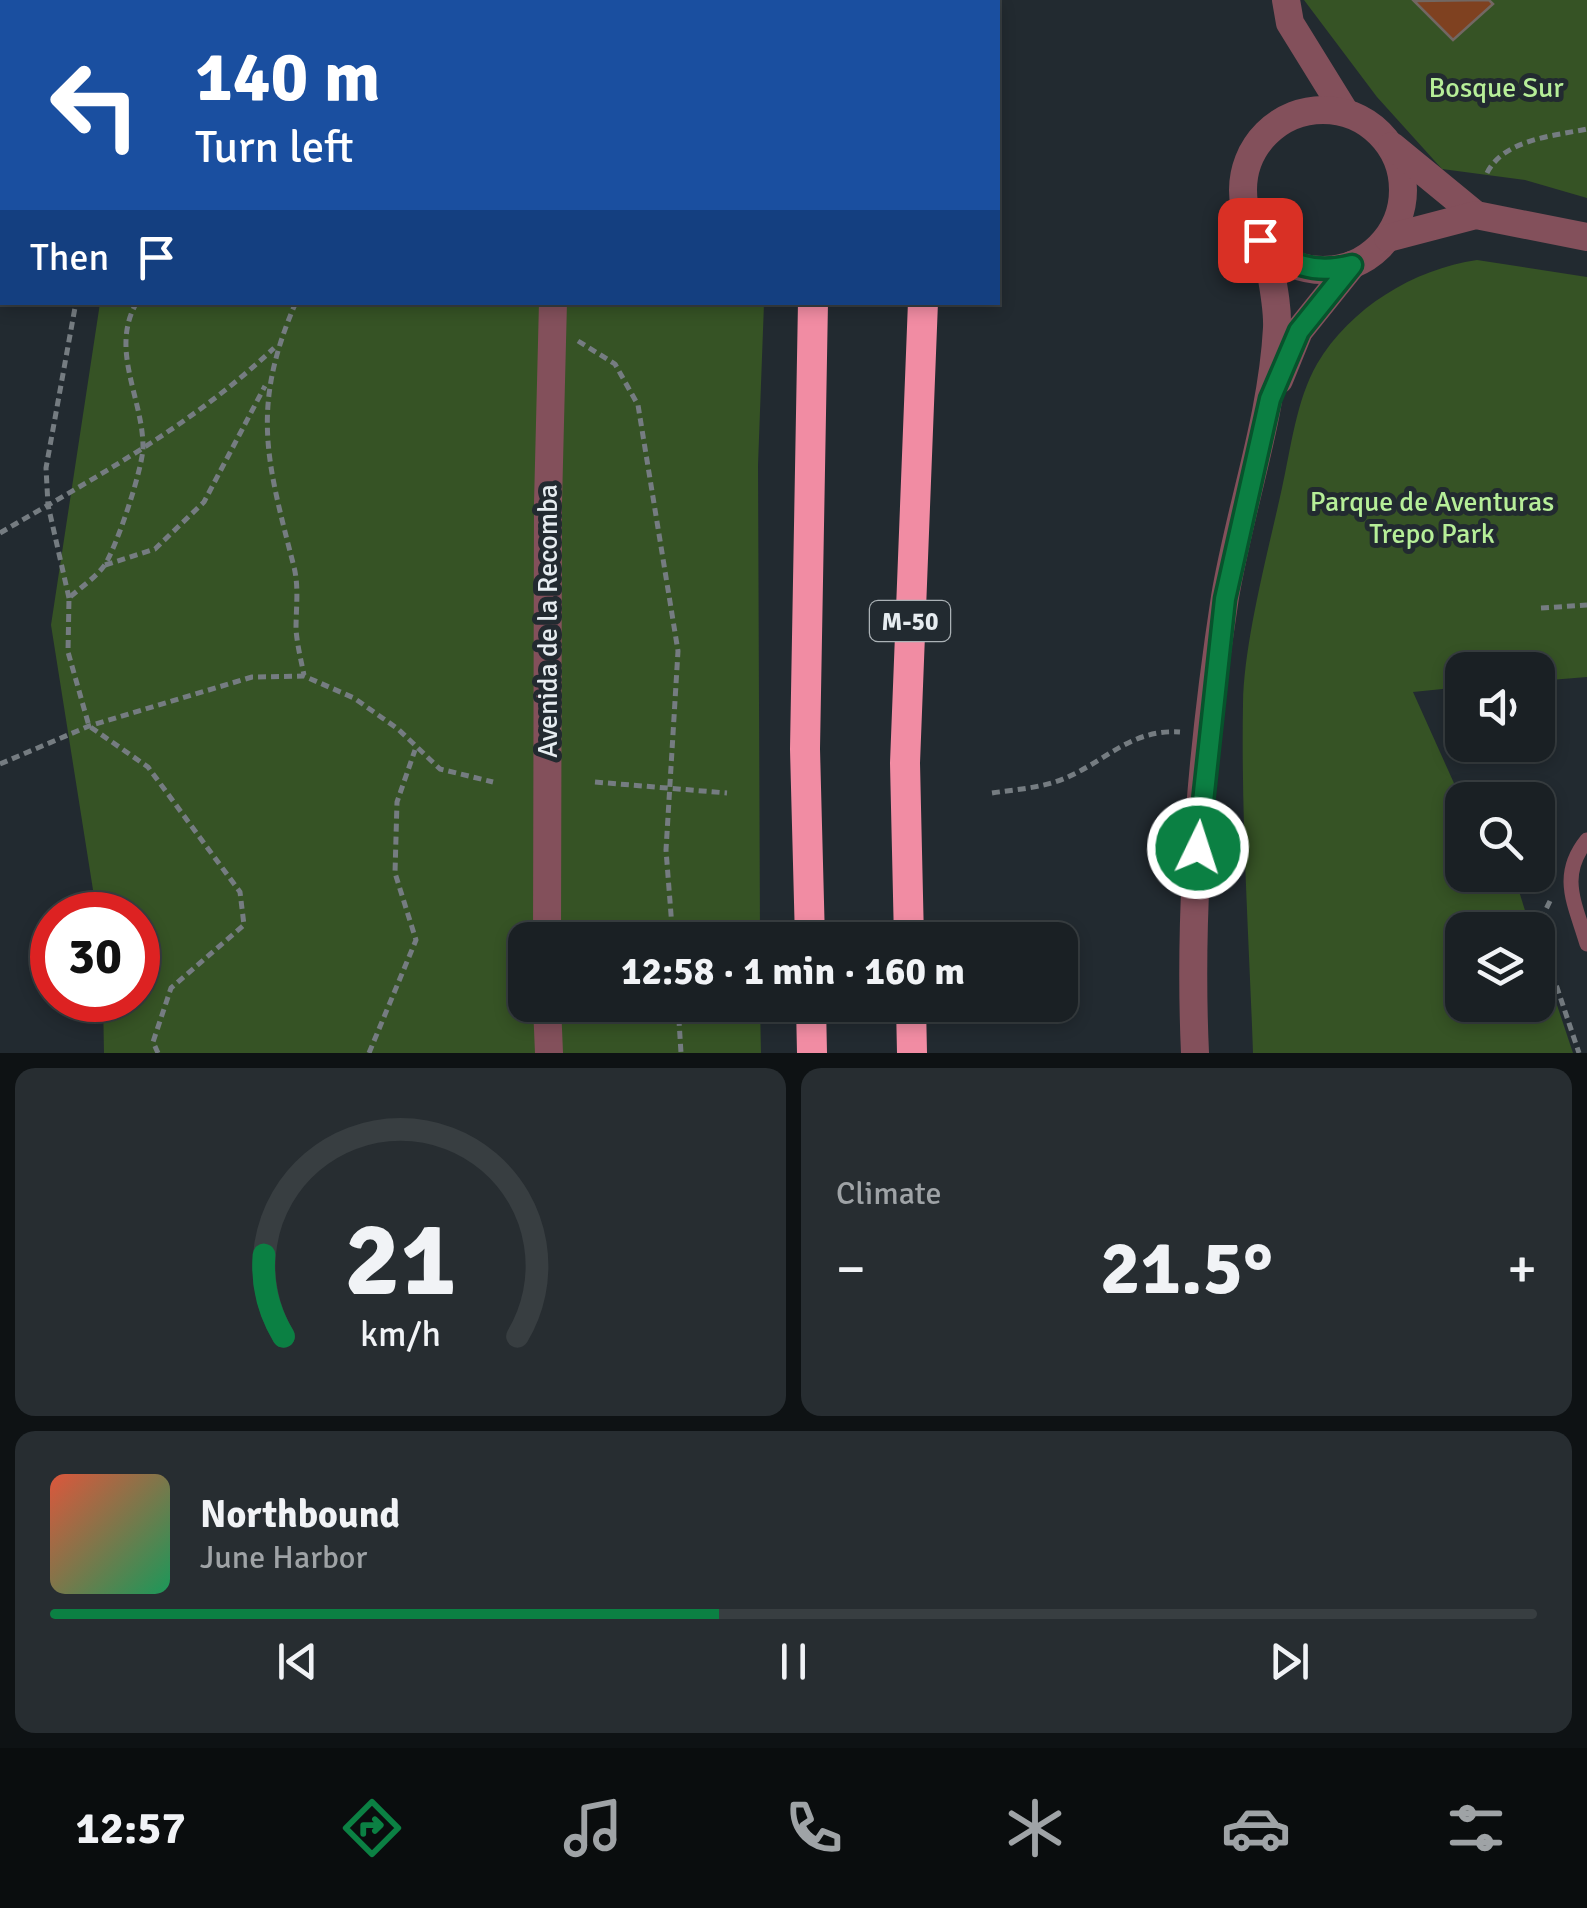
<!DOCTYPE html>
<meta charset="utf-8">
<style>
:root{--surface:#1a2024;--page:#272d31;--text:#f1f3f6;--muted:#9fa3a6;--line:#383e41;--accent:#0b8043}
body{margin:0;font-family:Signika,sans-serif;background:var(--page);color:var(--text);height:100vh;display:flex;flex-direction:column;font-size:38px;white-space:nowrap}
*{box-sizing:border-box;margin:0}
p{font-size:32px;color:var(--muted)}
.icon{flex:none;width:55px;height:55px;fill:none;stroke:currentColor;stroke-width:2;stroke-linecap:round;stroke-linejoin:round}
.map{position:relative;height:1053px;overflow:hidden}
.drawer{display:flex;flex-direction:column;gap:15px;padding:15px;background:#0e1214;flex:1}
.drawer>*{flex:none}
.top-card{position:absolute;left:0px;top:0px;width:1000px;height:305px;box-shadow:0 5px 15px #0003,0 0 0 2px var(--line);background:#1a4fa0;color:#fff;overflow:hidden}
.controls{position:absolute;left:1445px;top:652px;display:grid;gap:20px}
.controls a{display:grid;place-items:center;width:110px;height:110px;border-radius:20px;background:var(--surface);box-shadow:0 5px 15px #0003,0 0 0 2px var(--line);font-size:50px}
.speed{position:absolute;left:30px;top:892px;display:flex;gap:20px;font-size:50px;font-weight:700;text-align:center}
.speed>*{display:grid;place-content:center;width:130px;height:130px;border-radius:50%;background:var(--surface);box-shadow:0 5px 15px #0003,0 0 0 2px var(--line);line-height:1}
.speed .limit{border:15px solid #d22;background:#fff;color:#111}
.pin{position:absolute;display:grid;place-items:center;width:85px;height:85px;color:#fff;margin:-42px;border-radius:20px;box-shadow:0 5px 15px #0006}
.me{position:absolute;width:110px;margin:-55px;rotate:4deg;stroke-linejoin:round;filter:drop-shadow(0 0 8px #0008)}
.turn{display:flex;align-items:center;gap:35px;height:210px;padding:0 30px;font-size:45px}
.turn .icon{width:130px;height:130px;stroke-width:2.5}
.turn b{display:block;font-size:70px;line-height:85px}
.then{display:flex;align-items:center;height:95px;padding:0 30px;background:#0003;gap:20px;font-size:38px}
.big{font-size:75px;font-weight:700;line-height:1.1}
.drawer .tile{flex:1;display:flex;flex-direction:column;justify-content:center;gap:15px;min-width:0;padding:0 35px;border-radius:20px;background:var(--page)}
.drawer .dial{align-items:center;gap:0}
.dial svg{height:260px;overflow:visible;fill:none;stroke:var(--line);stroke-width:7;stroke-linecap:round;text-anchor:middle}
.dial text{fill:var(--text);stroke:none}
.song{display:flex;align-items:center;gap:30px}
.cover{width:120px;height:120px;border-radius:15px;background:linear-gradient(135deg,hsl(10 70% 55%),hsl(150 70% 35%))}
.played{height:10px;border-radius:5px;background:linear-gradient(90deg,var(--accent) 45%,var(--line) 45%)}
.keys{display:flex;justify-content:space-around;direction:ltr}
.heat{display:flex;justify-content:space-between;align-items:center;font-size:55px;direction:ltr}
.drawer .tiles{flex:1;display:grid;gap:15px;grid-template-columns:1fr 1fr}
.tile:last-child{grid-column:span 2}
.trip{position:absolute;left:508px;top:922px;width:570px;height:100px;border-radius:20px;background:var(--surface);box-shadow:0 5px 15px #0003,0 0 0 2px var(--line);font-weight:700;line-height:100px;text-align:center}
.menu{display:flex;height:160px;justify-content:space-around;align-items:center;background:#0a0d0e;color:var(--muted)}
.menu .icon{width:70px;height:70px}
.menu .on{color:var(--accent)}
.menu b{font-size:45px;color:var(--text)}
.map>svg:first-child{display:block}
.green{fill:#365325}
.building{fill:#7f4120;stroke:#726762;stroke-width:2.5}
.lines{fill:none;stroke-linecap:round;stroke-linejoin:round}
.path{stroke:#757c81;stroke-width:5;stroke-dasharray:8 5;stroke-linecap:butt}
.service{stroke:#83505b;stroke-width:15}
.minor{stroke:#83505b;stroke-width:28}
.motorway{stroke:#f18ca3;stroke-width:30}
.route-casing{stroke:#07532c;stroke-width:25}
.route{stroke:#0b8043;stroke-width:18}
.labels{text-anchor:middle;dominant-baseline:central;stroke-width:10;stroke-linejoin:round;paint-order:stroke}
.shield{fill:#222a30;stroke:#abb2b6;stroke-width:2.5}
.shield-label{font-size:25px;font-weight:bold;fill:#e6ecf0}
.park-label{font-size:28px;fill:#b6ee98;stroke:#222a30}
.street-label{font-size:28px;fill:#e6ecf0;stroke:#222a30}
</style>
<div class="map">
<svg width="1587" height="1053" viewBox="0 0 1587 1053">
<rect width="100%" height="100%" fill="#222a30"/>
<g class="green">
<polygon points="159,0 773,0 159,2"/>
<polygon points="1304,0 1587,0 1587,198 1525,180 1442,169 1377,97"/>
<path d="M1477,260L1587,277V677L1538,681V670H1462V687L1413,692L1462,801V875H1514L1531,930H1462V1005H1538V948L1573,1053H1253C1249,937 1241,820 1243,704C1244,641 1268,552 1282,488C1291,448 1296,401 1317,364C1350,308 1414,269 1477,260Z"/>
<polygon points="100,303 764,303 758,465 760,940 525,940 525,1005 760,1005 761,1053 104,1053 103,1000 138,1000 138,915 97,915 51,625"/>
</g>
<polygon class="building" points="1489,0 1493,4 1453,40 1414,1"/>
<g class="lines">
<g class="path">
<polyline points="355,0 357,2"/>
<polyline points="132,2 132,0"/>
<polyline points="181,2 183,0"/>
<polyline points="421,2 422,0"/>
<path d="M1487,173C1504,139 1554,136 1587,129"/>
<path d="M137,302C109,349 143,398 143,447C143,468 116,549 104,566C95,578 80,588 69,598L68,652L89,726L148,767L240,892L244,925L171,988L153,1042L158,1053"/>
<path d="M296,302C250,408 267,461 294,567C299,587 296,608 296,629C297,644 301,660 304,675"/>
<polyline points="578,341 615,364 638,405 678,651 666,850 673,940"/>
<path d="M0,533C96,477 194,424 274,348"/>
<polyline points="105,565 155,549 204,502 265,386"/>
<polyline points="69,598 48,505 46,468 76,302"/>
<polyline points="1541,608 1587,605"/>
<polyline points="0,764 89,726 252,677 304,676 354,698 398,729 440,769 493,782"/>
<polyline points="595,782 727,793"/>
<path d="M992,793C1018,789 1045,788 1070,776C1109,758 1133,729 1180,732"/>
<polyline points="1548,886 1545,878 1548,863"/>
<polyline points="1550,901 1537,928 1579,1053"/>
<polyline points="678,1005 681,1053"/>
<polyline points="369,1053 416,940 395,873 397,802 415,750"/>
</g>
<path class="service" d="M1587,840C1558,876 1575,903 1587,944"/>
<g class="minor">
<polyline points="1286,0 1290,23 1345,112"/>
<polyline points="568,2 569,0"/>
<circle cx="1323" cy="190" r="80"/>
<polyline points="1392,146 1476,215"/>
<polyline points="1388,238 1476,215 1587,237"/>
<polyline points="1279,380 1299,331 1352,265"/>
<polyline points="547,940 548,503 553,302"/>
<polyline points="547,1005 549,1053"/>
<path d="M1195,1053C1188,901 1202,747 1225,597C1240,507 1272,420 1277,328C1278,301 1270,272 1266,245"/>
</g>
<g class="motorway">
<polyline points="825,2 825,0"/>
<polyline points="936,2 936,0"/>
<polyline points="810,940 805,749 813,302"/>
<polyline points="909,940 905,763 923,302"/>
<polyline points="811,1005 812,1053"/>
<polyline points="911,1005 912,1053"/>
</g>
</g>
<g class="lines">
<defs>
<path id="route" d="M1198,848L1225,599L1270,399L1299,331L1352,265C1314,275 1289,265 1260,240"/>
</defs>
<use href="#route" class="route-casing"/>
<use href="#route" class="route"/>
</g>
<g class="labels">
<rect class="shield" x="870" y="601" width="80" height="40" rx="8"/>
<g class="shield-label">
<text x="910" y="621">M-50</text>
</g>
<g class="park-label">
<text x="1496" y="88">Bosque Sur</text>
<text x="1432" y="502">Parque de Aventuras<tspan x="1432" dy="32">Trepo Park</tspan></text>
</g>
<g class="street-label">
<text transform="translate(548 621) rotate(-90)">Avenida de la Recomba</text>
</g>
</g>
</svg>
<div class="controls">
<a><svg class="icon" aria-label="sound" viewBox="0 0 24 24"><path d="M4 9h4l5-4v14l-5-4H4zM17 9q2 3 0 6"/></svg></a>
<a><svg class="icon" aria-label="search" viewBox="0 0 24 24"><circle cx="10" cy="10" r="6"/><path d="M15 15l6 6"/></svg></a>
<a><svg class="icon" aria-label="layers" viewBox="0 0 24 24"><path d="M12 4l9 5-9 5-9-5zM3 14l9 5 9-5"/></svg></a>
</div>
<div class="speed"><div class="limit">30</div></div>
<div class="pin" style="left:1260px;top:240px;background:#d93025"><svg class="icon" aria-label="arrive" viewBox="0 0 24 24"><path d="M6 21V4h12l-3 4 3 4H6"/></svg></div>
<svg class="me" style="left:1198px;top:848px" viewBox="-20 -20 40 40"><circle r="17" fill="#0b8043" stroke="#fff" stroke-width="3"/><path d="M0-11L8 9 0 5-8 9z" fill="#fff"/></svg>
<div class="trip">12:58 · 1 min · 160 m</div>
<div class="top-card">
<div class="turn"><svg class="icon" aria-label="left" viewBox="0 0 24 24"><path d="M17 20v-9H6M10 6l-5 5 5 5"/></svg><div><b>140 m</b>Turn left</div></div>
<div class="then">Then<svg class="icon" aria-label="arrive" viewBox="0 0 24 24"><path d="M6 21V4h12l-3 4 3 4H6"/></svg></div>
</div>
</div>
<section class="drawer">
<div class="tiles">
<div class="tile dial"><svg viewBox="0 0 100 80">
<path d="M14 69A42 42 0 1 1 86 69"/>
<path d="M14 69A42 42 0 0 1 8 44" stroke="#0b8043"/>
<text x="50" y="56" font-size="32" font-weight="700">21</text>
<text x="50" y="72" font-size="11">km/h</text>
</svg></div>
<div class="tile"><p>Climate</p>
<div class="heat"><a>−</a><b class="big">21.5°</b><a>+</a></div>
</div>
<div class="tile">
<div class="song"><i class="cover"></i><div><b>Northbound</b><p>June Harbor</p></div></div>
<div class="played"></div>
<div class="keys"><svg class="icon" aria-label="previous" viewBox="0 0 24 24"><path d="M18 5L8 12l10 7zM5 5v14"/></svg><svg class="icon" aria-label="pause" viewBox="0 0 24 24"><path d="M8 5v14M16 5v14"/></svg><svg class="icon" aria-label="next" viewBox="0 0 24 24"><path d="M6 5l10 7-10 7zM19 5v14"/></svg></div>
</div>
</div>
</section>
<nav class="menu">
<b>12:57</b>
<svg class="icon on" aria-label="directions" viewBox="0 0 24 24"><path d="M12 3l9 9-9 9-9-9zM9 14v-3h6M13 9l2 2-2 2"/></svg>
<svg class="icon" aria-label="music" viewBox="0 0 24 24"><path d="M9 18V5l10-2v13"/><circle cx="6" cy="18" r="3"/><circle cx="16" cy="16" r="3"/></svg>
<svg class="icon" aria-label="phone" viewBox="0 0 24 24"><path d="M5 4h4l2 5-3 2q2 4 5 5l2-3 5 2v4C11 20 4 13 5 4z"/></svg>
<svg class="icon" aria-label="climate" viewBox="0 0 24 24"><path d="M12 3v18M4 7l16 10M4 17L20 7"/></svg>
<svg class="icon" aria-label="car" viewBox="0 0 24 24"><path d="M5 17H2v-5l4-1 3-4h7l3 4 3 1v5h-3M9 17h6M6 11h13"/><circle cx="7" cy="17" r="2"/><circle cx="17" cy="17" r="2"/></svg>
<svg class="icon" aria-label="filters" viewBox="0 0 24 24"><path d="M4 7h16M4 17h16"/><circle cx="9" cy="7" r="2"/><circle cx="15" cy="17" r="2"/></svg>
</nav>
